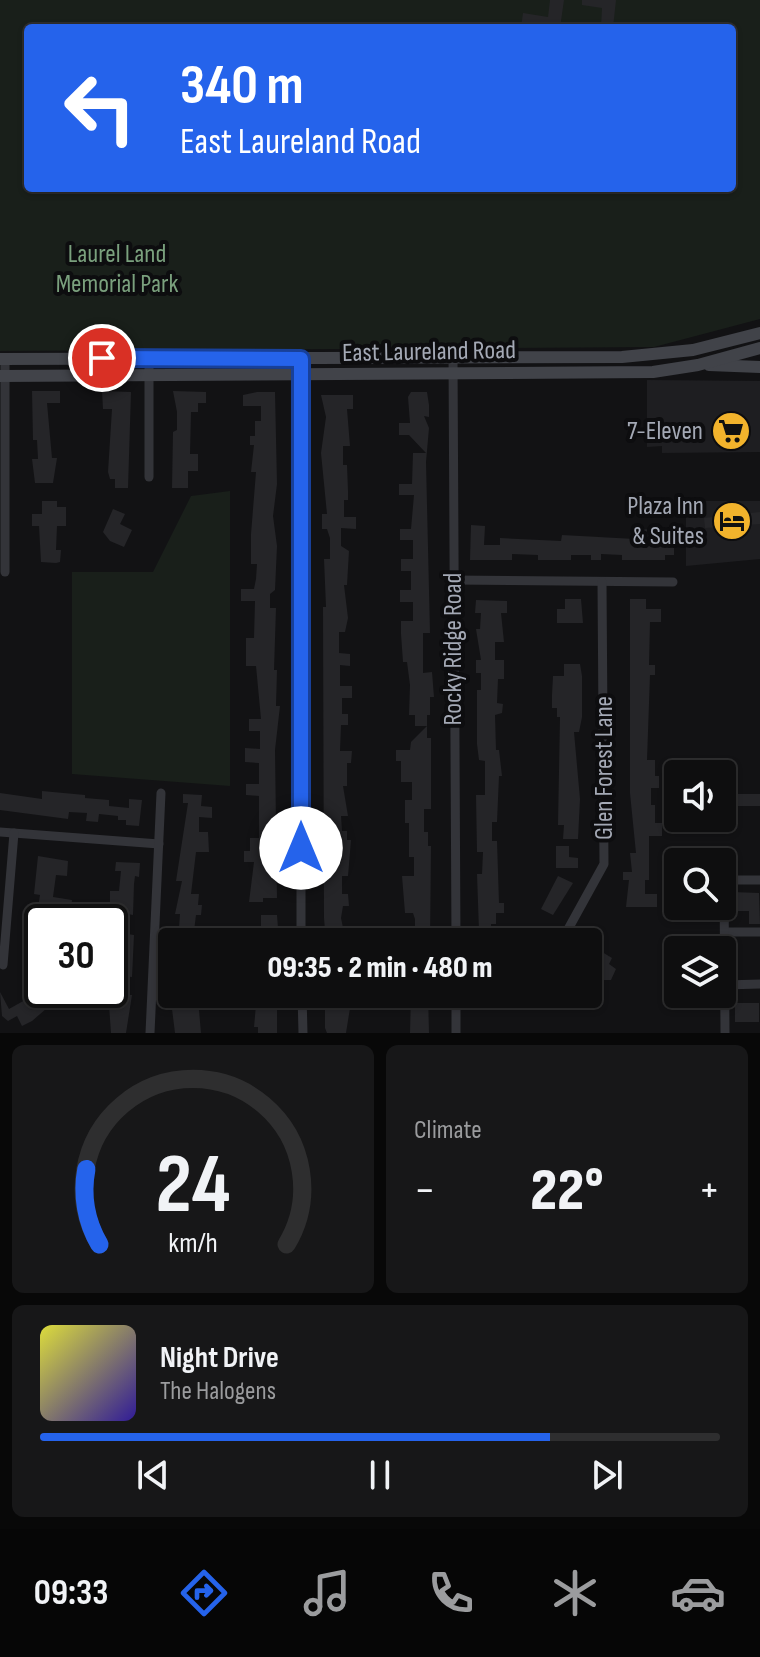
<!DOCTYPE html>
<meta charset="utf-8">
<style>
:root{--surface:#0e0e0f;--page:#171718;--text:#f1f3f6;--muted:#9b9c9e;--line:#2e2e2f;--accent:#2563eb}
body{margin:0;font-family:"Sofia Sans Condensed",sans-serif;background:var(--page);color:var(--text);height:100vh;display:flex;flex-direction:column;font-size:30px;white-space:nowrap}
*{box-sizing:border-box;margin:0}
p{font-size:26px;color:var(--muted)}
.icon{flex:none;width:44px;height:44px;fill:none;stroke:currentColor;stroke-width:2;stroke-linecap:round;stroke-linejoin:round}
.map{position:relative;height:1033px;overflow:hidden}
.drawer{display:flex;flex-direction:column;gap:12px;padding:12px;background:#080808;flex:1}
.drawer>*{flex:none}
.top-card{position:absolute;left:24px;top:24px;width:712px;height:168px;border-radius:8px;box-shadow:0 2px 6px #0004,0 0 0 2px var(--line);background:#2563eb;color:#fff;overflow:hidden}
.tools{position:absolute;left:664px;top:760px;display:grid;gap:16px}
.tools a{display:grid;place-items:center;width:72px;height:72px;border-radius:8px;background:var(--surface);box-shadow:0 2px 6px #0004,0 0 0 2px var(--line);font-size:40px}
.speed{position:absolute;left:24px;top:904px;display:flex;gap:16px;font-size:40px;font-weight:700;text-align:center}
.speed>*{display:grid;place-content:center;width:104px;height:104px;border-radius:50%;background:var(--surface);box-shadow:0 2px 6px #0004,0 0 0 2px var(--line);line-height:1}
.speed .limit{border:4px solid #111;border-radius:12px;background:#fff;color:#111}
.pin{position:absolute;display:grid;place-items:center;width:68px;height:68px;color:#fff;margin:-34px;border:4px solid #fff;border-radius:50%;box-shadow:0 2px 8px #0007}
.me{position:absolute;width:88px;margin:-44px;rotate:0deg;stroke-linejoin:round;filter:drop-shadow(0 0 6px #0008)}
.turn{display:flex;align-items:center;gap:28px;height:168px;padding:0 24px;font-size:36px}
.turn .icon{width:104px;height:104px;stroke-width:2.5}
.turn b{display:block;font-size:56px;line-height:68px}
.big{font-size:60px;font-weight:800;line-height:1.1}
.drawer .tile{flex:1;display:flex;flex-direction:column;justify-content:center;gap:12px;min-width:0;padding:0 28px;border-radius:12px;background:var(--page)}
.drawer .dial{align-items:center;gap:0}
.dial svg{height:208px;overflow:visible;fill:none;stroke:var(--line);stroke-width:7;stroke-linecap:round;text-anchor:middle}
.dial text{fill:var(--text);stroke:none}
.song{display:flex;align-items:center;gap:24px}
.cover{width:96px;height:96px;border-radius:12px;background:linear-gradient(135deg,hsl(60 70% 55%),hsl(250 70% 35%))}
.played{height:8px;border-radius:4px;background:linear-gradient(90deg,var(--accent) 75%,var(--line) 75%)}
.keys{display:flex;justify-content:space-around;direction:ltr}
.heat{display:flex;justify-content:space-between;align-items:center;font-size:44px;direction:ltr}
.drawer .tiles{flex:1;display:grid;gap:12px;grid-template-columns:1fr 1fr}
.tile:last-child{grid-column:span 2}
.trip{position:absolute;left:158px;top:928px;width:444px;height:80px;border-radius:8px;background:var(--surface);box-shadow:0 2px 6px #0004,0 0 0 2px var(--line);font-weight:800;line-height:80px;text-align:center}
.tabs{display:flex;height:128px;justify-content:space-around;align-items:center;background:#060606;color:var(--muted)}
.tabs .icon{width:56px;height:56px}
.tabs .selected{color:var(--accent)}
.tabs b{font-size:36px;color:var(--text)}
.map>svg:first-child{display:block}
.built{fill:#1e1e21}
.green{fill:#191f1a;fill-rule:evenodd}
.building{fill:#252528}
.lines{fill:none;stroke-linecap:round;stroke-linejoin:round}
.minor{stroke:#333439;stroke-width:9}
.secondary{stroke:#414349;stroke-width:12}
.route-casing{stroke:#184099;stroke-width:20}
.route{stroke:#2563eb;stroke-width:14}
.labels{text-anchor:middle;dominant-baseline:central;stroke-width:8;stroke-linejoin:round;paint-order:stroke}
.park-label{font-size:26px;fill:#7aa07d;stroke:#0d0d0f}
.street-label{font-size:26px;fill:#a4a9b5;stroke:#0d0d0f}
.poi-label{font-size:26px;fill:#a4a9b5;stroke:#0d0d0f;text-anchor:end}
</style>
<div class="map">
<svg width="760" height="1033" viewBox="0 0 760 1033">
<rect width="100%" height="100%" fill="#121214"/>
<g class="built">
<polygon points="647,380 760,381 760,452 662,453 662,446 647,447"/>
<polygon points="686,501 760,501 760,559 686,566"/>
</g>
<g class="green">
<path d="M0,0H760V319L654,347L0,351ZM28,28H732V188H28Z"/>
<polygon points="230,491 230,786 72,774 72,572 153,572 191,496"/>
</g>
<g class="building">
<polygon points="550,0 564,0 560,28 521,28 523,13 548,17"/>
<polygon points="582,0 616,0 613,28 601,28 602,8 582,5"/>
<polygon points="32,391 60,391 60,403 47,403 52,458 57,458 53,483 35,483 32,459 38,459 37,440 33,440"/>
<polygon points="102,391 131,392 128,488 115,488 115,479 110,479 108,472 112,409 103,409"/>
<polygon points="173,391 206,392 206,403 198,403 198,412 191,412 190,454 198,454 198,471 188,471 188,488 172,488 173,432 177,430 177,412"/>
<polygon points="257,392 275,392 277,484 273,516 277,546 275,590 270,594 270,608 276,608 274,670 277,670 276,706 280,706 275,750 277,898 263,898 263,902 249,902 254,862 244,862 244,851 250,851 250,838 259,838 259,796 246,795 246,784 259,784 259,763 245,762 245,748 260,749 260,731 249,731 249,719 261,719 256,666 246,666 246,638 254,638 255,601 241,601 241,589 254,589 256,579 257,564 251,564 251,534 256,472 251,472 254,445 250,445 250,436 255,436 255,421 261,421 261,406 243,406 243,395"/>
<polygon points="411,392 427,392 429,405 429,417 424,416 429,428 426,462 430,633 423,633 423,673 432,672 434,697 430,697 430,715 427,715 427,738 431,738 431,809 424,809 424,832 428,832 428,846 431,846 430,942 415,942 415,919 413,913 405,913 402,876 414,876 414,857 409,857 409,823 405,823 405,800 412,800 412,782 401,782 401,761 396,761 396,750 410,750 411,742 427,726 415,726 415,715 409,715 410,685 407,662 403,662 401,634 401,621 413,621 413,602 400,602 400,590 411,590 411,571 401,571 401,559 413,559 413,540 400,540 400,529 411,529 414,495 399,495 399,484 412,484 413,453 426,453 409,435 399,435 399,423 410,423 408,397"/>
<polygon points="321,395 353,395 353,409 347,409 350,446 343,446 343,465 347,465 348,491 348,500 344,500 344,517 356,517 356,529 341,528 341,546 349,551 347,585 344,585 348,618 345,632 339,632 339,653 350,654 350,666 340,665 340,686 352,686 352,698 342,698 342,714 348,714 348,725 341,725 340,751 352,751 351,763 347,763 347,786 343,786 348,816 341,816 342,831 347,831 347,840 351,840 348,876 342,876 342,894 348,894 349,906 343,906 341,918 346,942 326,942 324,918 323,607 326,607 324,559 330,559 330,538 327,529 322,529 322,514 327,514 321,453 326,417"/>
<polygon points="721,414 741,414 742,447 721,447"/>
<polygon points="42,501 57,501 57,507 66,507 66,526 57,526 56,550 61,550 60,562 56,563 41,562 39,526 32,526 32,514 42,514"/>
<polygon points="113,509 125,514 120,524 132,530 124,547 110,541 103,532"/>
<polygon points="760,512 760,524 705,528 704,518"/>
<polygon points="471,525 485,526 484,545 500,545 500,538 561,541 562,535 635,539 635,529 664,530 664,540 674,540 674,555 665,555 665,560 622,560 622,555 601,554 601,560 591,560 591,555 571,555 571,560 538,560 538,555 512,554 512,560 470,560"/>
<polygon points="565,599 581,599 583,623 557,623 557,609 565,609"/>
<polygon points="630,599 646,599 646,609 661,609 661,622 650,622 649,665 655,665 655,675 650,675 647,760 655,760 655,776 659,776 659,788 651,788 651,805 655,805 655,823 662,823 662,836 649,836 649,880 645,880 645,894 657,894 657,907 626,907 629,880 623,880 623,872 632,872 630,853 636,853 630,793"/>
<polygon points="476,600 507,601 507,613 501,613 504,642 495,642 495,660 504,660 504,679 498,679 497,703 503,704 502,713 495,715 496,750 499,750 502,776 499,776 497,822 492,822 492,841 497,841 499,903 504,903 504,913 496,913 496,924 491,924 491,931 479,931 477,874 482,874 483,852 477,852 476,795 485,795 485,761 479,760 477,744 477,690 481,690 481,673 476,673 476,660 481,660 476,629 480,629 481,613 475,613"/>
<polygon points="564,664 580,664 582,676 582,717 579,732 574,732 580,799 578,839 563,839 564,825 558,825 560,717 557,717 557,708 552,708 552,695 553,676 564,676"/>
<polygon points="42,791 85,795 85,798 109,800 109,806 129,808 129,799 142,800 139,826 126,825 126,820 118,820 118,816 99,814 98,822 86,821 87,813 69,812 68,819 0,810 0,793 42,799"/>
<polygon points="183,794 202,795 201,806 212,807 212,818 199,817 199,832 208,832 209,852 196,852 191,894 199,894 198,905 202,905 201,915 196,915 194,931 200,931 198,942 178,942 180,914 175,914 182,881 176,881 188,803 183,803"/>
<rect x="722" y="794" width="38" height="12"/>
<polygon points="556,846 569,846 569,857 578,858 578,868 556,868"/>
<polygon points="38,856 68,861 67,876 56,875 53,897 72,900 71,909 38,908 40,895 34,894"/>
<polygon points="116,862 140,863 139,877 135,876 134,884 133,915 128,914 127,934 134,935 132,977 122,976 122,995 132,995 126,1033 111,1033 109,1005 106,1005 114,964 110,963 110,891 119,891 121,871 115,871"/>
<polygon points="558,876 573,883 553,915 541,909"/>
<polygon points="732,892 759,893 760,924 749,924 749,911 732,911"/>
<polygon points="261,915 277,915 279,941 247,942 247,928 261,928"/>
<polygon points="602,952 612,958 609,964 616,969 611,980 588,980 588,964 594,965"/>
<polygon points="41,985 49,995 41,1002 47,1008 32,1021 22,1026 17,1016 8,1021 2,1016 0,992 9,1009 25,1000 22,997"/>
<polygon points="175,994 191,994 191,999 198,999 201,1033 175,1033 172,1009"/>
<polygon points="257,994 277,994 277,1033 258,1033 258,1027 254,1027"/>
<polygon points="332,994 356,996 356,1008 350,1008 346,1033 327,1033 325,1028 325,1001 332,1001"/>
<polygon points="411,994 428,994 429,1033 410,1033"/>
<rect x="735" y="1003" width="24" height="19"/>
</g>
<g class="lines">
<g class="minor">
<polyline points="453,357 456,942"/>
<polyline points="149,477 149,358"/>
<polyline points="5,572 5,359"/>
<polyline points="452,580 673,582"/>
<polyline points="0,832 159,844"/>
<polyline points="725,932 760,932"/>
<polyline points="301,942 301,359"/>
<polyline points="561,942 604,864 602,582"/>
<polyline points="3,965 14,833"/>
<polyline points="725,985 760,984"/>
<polyline points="302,994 303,1033"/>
<polyline points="456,994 456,1033"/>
<polyline points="456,1001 509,999 539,994"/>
<polyline points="150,1033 161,793"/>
<polyline points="725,1033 724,880 760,880"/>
</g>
<g class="secondary">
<polyline points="0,359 622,357 693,350 760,333"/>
<polyline points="709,365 760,367"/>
<polyline points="0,376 653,372 698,365 760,348"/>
</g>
</g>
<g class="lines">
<defs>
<polyline id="route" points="102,358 301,359 301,848"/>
</defs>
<use href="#route" class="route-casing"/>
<use href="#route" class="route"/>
</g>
<defs>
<symbol id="supermarket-disc" viewBox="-11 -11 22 22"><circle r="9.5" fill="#f2b32c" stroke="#0d0d0f"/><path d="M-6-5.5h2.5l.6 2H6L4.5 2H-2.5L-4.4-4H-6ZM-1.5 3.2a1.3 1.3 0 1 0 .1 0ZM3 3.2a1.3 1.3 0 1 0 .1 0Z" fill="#111"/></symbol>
<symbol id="hotel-disc" viewBox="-11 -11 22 22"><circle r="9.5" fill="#f2b32c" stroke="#0d0d0f"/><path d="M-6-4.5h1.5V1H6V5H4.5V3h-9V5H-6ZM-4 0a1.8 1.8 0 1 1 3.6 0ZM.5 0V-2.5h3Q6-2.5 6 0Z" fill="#111"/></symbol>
</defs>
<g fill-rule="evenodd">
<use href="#supermarket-disc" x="709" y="409" width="44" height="44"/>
<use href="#hotel-disc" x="710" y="499" width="44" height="44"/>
</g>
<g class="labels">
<g class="park-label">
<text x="117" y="254">Laurel Land<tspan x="117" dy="30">Memorial Park</tspan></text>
</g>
<g class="street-label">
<text transform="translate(429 352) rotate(-1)">East Laureland Road</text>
<text transform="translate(453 649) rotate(-90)">Rocky Ridge Road</text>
<text transform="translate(604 768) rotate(-90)">Glen Forest Lane</text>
</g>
<g class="poi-label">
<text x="703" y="431">7-Eleven</text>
<text x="704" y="506">Plaza Inn<tspan x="704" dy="30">&amp; Suites</tspan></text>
</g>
</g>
</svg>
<div class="tools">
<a><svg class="icon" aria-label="sound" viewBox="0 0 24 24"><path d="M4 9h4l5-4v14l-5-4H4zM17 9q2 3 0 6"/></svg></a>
<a><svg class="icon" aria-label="search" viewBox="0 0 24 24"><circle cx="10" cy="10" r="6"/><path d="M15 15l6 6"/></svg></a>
<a><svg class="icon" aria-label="layers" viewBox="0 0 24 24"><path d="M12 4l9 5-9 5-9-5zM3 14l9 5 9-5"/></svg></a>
</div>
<div class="speed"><div class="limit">30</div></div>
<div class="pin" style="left:102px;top:358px;background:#d93025"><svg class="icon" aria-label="arrive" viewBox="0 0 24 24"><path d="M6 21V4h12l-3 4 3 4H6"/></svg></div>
<svg class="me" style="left:301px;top:848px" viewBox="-20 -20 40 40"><circle r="19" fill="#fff"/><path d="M0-13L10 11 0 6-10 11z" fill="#2563eb"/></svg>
<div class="trip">09:35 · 2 min · 480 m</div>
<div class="top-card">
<div class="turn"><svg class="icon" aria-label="left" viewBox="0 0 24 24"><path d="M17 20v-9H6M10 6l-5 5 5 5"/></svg><div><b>340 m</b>East Laureland Road</div></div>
</div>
</div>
<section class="drawer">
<div class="tiles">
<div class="tile dial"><svg viewBox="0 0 100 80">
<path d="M14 69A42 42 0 1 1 86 69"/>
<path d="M14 69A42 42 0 0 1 9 40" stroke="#2563eb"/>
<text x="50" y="56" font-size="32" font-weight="700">24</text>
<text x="50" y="72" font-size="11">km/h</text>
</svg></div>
<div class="tile"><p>Climate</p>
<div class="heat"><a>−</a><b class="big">22°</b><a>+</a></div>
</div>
<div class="tile">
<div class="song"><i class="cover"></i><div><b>Night Drive</b><p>The Halogens</p></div></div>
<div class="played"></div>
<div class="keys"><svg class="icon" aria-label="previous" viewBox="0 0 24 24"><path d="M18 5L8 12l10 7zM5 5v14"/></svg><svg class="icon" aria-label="pause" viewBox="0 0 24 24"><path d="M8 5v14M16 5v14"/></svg><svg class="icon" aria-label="next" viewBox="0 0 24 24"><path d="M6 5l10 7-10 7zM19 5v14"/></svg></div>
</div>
</div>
</section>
<nav class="tabs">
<b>09:33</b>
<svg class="icon selected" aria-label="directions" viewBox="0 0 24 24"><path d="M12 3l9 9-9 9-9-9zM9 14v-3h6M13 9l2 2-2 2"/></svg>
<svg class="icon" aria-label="music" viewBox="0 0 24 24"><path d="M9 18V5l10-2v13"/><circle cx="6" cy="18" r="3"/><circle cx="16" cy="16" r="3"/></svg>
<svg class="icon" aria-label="phone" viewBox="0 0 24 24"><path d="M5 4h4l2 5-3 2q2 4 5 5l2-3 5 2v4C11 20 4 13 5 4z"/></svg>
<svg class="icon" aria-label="climate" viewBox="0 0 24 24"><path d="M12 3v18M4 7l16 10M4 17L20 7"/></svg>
<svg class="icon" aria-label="car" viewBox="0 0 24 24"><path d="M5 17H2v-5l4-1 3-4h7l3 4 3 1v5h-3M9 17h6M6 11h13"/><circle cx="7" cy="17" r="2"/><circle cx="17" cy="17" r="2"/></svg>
</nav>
